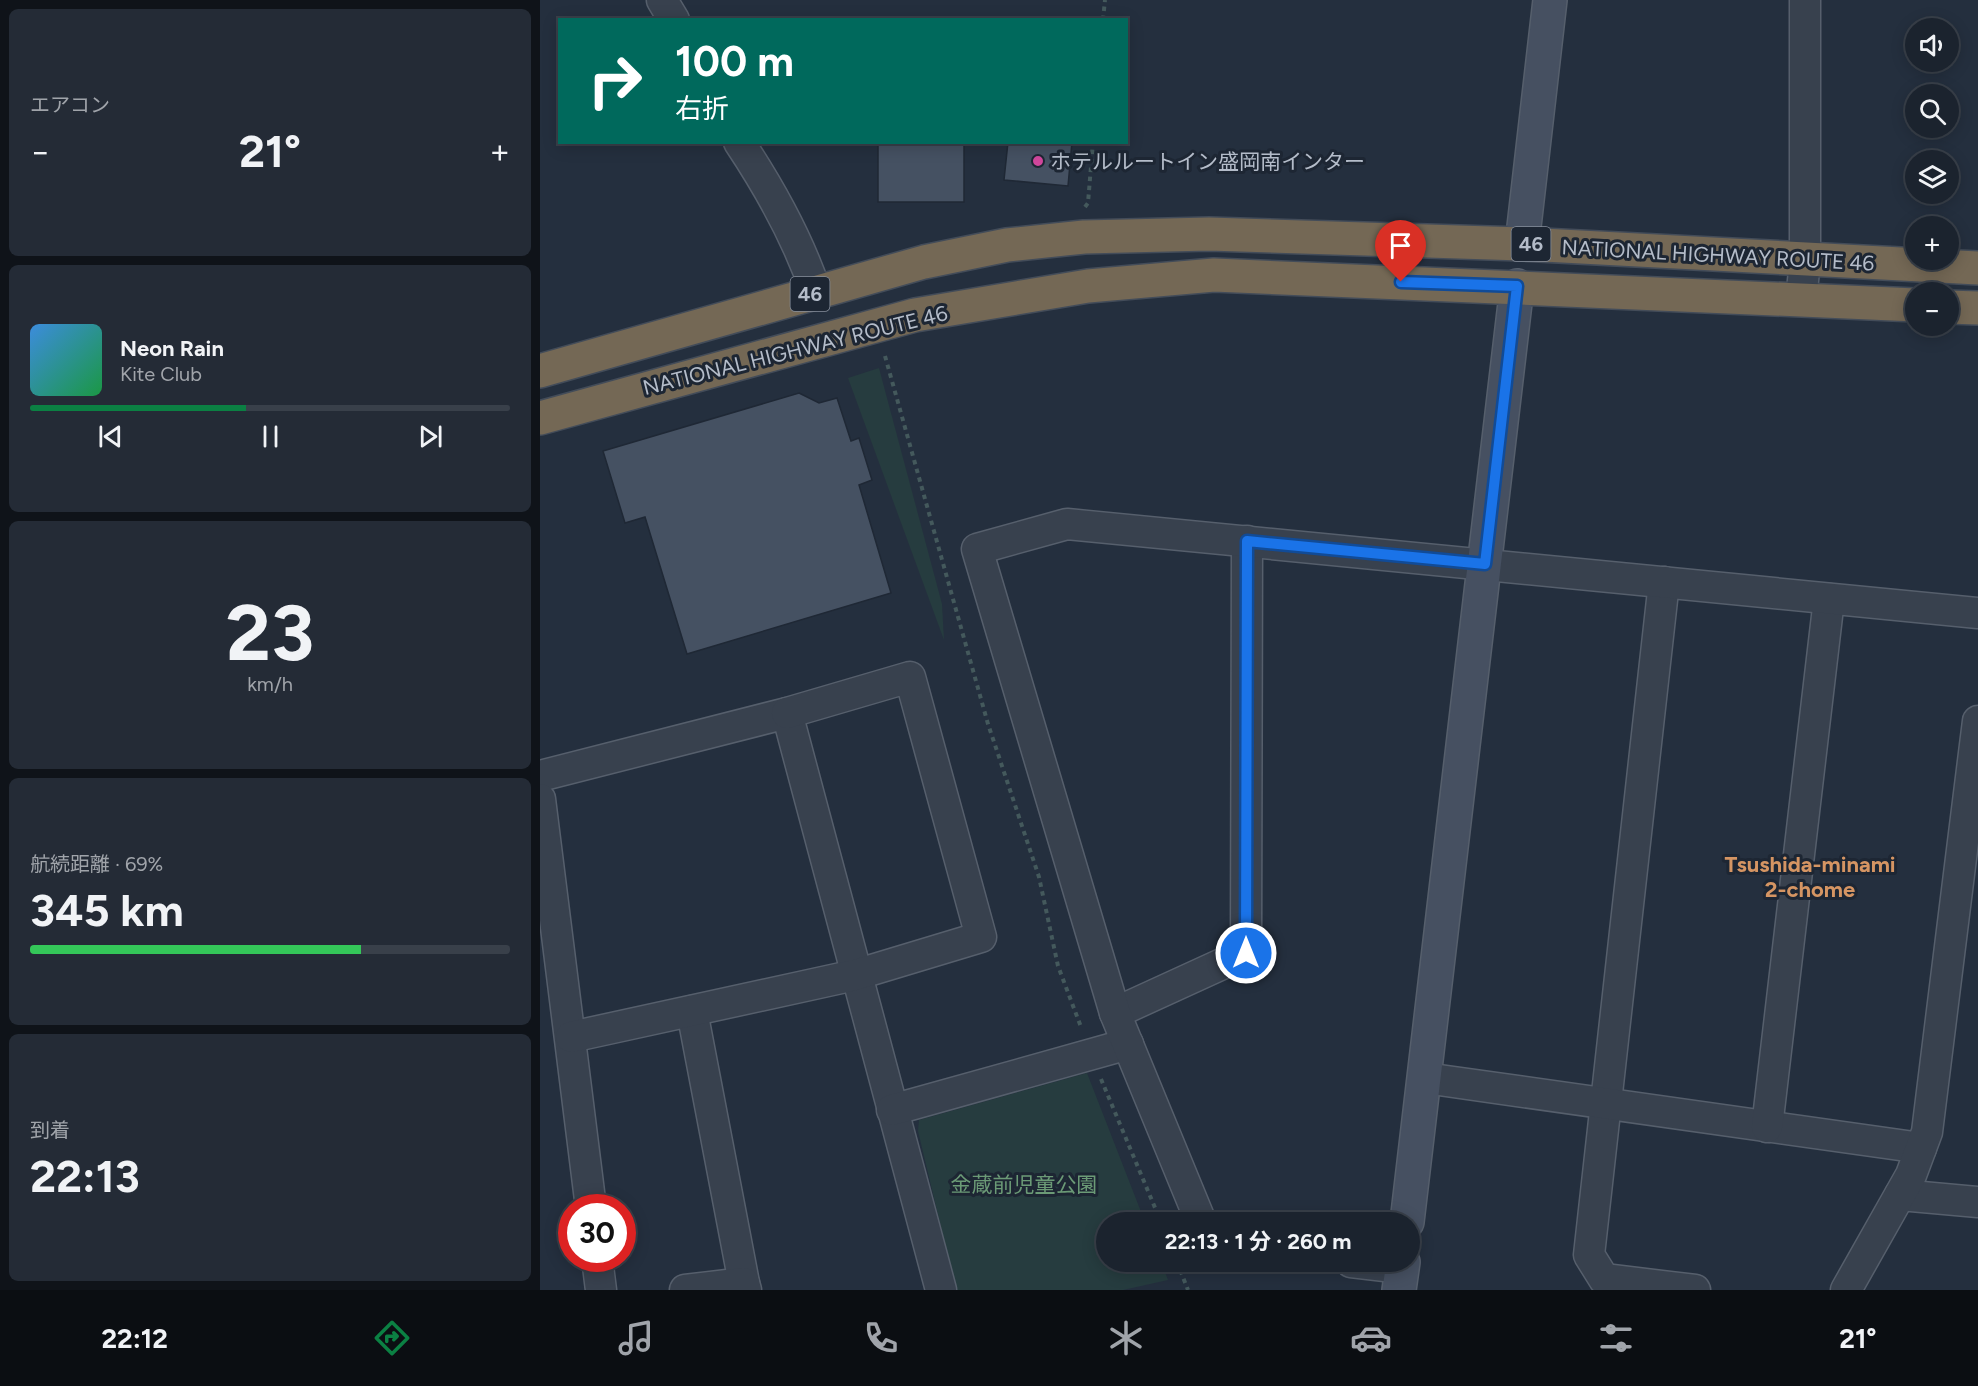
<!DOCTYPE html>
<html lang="ja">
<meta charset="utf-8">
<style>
:root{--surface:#1b232e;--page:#242b36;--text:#f1f3f6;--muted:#a0a4aa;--line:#39404a;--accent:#0b8043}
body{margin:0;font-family:Figtree,"Noto Sans JP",sans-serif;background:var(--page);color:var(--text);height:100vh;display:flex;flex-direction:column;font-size:22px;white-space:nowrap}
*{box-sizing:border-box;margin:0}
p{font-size:20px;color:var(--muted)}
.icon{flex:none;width:33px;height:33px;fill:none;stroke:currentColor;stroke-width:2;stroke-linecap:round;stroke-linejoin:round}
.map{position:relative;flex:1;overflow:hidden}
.drawer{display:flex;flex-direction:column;gap:9px;padding:9px;background:#0f1319;width:540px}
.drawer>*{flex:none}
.hud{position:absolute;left:18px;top:18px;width:570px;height:126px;border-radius:0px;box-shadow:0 3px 15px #0003,0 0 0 2px var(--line);background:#00695c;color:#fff;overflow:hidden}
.buttons{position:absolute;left:1365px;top:18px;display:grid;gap:12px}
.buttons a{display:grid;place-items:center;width:54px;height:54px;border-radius:50%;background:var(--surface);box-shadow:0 3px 15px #0003,0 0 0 2px var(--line);font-size:30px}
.speed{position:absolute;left:18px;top:1194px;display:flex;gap:12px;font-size:30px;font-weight:700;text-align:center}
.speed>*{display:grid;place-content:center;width:78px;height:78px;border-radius:50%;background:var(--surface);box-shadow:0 3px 15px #0003,0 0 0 2px var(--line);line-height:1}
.speed .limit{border:9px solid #d22;background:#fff;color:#111}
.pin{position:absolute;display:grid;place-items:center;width:51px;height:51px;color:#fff;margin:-62px -26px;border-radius:50% 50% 50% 0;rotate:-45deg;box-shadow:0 0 6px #0007}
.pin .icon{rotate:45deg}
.me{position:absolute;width:66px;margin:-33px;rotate:0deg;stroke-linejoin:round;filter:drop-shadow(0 0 4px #0008)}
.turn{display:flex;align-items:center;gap:21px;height:126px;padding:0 18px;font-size:27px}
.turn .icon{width:78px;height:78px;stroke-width:2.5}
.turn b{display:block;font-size:42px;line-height:51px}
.big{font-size:45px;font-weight:700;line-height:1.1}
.drawer .card{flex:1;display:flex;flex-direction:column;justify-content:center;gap:9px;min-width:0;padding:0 21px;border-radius:9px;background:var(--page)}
.drawer .dial{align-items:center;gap:0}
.dial b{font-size:78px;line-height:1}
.song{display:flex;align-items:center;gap:18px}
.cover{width:72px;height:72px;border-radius:9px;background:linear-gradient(135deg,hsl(210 70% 55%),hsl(140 70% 35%))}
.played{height:6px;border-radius:3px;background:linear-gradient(90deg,var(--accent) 45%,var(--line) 45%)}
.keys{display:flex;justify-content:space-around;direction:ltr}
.heat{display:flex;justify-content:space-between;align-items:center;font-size:33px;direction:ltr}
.charge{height:9px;border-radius:4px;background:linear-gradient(90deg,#34c759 69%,var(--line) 0)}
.trip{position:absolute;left:556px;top:1212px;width:324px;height:60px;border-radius:30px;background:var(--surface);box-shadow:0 3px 15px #0003,0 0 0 2px var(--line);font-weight:700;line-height:60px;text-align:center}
.dock{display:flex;height:96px;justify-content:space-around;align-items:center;background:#0b0e12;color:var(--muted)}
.dock .icon{width:42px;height:42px}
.dock .selected{color:var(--accent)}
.dock b{font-size:27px;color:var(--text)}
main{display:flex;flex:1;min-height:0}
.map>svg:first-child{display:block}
.green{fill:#263c3f}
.building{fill:#455162;stroke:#1f2835;stroke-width:1.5}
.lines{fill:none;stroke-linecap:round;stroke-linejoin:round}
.street-casing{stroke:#565f6c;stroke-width:33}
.secondary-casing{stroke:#565f6c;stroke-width:36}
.highway-casing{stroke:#434c59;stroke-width:36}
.path{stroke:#44595c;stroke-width:4;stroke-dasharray:4.5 4.5;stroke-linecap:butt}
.street{stroke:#38414e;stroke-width:30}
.secondary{stroke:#465061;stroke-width:33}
.highway{stroke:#746855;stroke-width:33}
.route-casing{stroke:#114b97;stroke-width:15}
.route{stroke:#1a73e8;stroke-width:10}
.hotel-dot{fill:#d1479c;stroke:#1d2633;stroke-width:2}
.labels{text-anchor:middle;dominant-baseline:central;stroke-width:6;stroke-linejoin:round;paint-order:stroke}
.shield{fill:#1d2633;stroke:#878f9c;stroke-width:1.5}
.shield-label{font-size:20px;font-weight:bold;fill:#b4bcc9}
.poi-label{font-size:21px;fill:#b4bcc9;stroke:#1d2633;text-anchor:start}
.street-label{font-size:21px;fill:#b4bcc9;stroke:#1d2633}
.park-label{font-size:21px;fill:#6b9a76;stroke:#1d2633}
.neighbourhood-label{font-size:22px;font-weight:bold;fill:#d59563;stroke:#1d2633}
</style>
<main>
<section class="drawer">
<div class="card"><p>エアコン</p>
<div class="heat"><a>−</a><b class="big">21°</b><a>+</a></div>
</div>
<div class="card">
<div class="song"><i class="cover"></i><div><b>Neon Rain</b><p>Kite Club</p></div></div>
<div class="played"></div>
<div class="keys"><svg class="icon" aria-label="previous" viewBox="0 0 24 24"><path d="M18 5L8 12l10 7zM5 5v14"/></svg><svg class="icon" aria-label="pause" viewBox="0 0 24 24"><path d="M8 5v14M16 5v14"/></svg><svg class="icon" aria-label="next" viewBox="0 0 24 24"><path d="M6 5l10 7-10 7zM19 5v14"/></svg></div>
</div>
<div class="card dial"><b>23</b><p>km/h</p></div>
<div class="card"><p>航続距離 · 69%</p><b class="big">345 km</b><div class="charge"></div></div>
<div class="card"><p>到着</p><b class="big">22:13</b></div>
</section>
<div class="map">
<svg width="1438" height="1290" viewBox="0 0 1438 1290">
<rect width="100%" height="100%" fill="#242f3e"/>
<g class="green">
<polygon points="339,368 402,604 404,640 308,378"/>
<polygon points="547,1073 605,1222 567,1222 567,1262 621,1262 628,1280 583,1290 416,1290 378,1131 379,1120"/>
</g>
<g class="building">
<rect x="338" y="142" width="86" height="60"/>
<polygon points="468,142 532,142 528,186 464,180"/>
<polygon points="259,393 279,403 297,398 311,441 319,438 332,480 319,485 351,593 147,654 105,517 85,523 63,451"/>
</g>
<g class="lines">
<defs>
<g id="street">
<polyline points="122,0 134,20"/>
<path d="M199,142C231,190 258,239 276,292"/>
<polyline points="1261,300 1265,261 1265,0"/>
<polyline points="1124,582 1049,1255 1064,1279 1155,1290"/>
<polyline points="0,776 247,713 401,1290"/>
<polyline points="0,799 51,1208"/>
<polyline points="152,1011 204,1283"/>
<polyline points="575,1013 706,953 707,541"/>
<polyline points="31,1037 315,975 441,937 370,677 247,713"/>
<polyline points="885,1078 1381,1148"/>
<polyline points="352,1110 588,1044"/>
<polyline points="1227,1127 1289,599"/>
<polyline points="1360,1195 1438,1202"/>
<polyline points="661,1222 575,1013 437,549 527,524 1438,613"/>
<polyline points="57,1258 61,1290"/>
<polyline points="811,1262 862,1268"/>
<polyline points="145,1290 204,1283 206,1290"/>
<polyline points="1306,1290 1371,1175 1387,1132 1438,721"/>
</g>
<g id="secondary">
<polyline points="982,244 1010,0"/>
<polyline points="867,1222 977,286"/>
<polyline points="859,1290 863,1262"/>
</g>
<g id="highway">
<polyline points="1408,307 1438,308"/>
<polyline points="0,371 384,262 467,245 544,237 669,234 982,244 1438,268"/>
<polyline points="0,418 375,315 548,286 674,275 1376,305"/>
</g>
</defs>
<use href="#street" class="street-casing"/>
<use href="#secondary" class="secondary-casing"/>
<use href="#highway" class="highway-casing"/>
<g class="path">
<polyline points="563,20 565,0"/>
<polyline points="545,207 548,203 553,142"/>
<polyline points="345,356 448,724 499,877 518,966 541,1027"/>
<polyline points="561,1079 621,1222"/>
<polyline points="637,1262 648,1290"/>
</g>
<use href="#street" class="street"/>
<use href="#secondary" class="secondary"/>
<use href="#highway" class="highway"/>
</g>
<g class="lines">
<defs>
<polyline id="route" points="706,953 707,541 945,564 977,286 861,282"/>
</defs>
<use href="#route" class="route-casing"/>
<use href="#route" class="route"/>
</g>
<circle class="hotel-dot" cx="498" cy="161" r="6"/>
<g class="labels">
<g class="shield">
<rect x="971.5" y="227" width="39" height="34" rx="4.5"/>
<rect x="250.5" y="277" width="39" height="34" rx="4.5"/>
</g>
<g class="shield-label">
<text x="991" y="244">46</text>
<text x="270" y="294">46</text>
</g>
<g class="poi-label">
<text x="510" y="161">ホテルルートイン盛岡南インター</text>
</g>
<g class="street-label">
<text transform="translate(1178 255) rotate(3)">NATIONAL HIGHWAY ROUTE 46</text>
<text transform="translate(255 350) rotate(-14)">NATIONAL HIGHWAY ROUTE 46</text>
</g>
<g class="park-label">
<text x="484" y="1184">金蔵前児童公園</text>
</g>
<g class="neighbourhood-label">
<text x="1270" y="864">Tsushida-minami<tspan x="1270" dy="25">2-chome</tspan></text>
</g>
</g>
</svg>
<div class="buttons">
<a><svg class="icon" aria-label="sound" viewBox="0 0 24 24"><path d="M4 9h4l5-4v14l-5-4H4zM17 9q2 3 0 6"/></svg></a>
<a><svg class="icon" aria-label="search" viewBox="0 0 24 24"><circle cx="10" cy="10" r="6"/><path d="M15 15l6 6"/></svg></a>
<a><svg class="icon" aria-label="layers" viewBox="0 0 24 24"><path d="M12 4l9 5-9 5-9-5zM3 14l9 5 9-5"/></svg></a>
<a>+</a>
<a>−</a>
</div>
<div class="speed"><div class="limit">30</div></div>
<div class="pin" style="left:861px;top:282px;background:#d93025"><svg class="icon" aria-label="arrive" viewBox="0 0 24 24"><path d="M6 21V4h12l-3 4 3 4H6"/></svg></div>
<svg class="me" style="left:706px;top:953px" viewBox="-20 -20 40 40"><circle r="17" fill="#1a73e8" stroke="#fff" stroke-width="3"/><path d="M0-11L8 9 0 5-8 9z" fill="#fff"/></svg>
<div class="trip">22:13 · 1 分 · 260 m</div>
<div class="hud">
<div class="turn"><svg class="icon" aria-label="right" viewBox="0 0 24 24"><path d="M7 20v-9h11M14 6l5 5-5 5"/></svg><div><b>100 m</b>右折</div></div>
</div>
</div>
</main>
<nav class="dock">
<b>22:12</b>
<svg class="icon selected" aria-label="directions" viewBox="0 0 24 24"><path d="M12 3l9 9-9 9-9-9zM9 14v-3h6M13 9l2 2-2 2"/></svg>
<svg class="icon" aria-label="music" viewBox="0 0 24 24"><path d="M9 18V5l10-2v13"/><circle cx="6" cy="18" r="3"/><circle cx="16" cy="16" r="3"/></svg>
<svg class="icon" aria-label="phone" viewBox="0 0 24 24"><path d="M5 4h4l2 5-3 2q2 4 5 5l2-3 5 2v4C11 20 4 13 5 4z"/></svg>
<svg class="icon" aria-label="climate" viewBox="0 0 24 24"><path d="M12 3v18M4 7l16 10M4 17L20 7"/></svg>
<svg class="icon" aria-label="car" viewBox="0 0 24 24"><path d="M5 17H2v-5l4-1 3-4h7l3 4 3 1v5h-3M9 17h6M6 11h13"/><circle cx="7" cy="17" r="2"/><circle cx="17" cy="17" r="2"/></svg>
<svg class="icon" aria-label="filters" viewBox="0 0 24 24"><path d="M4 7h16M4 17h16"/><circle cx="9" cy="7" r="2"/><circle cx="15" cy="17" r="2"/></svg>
<b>21°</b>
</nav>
